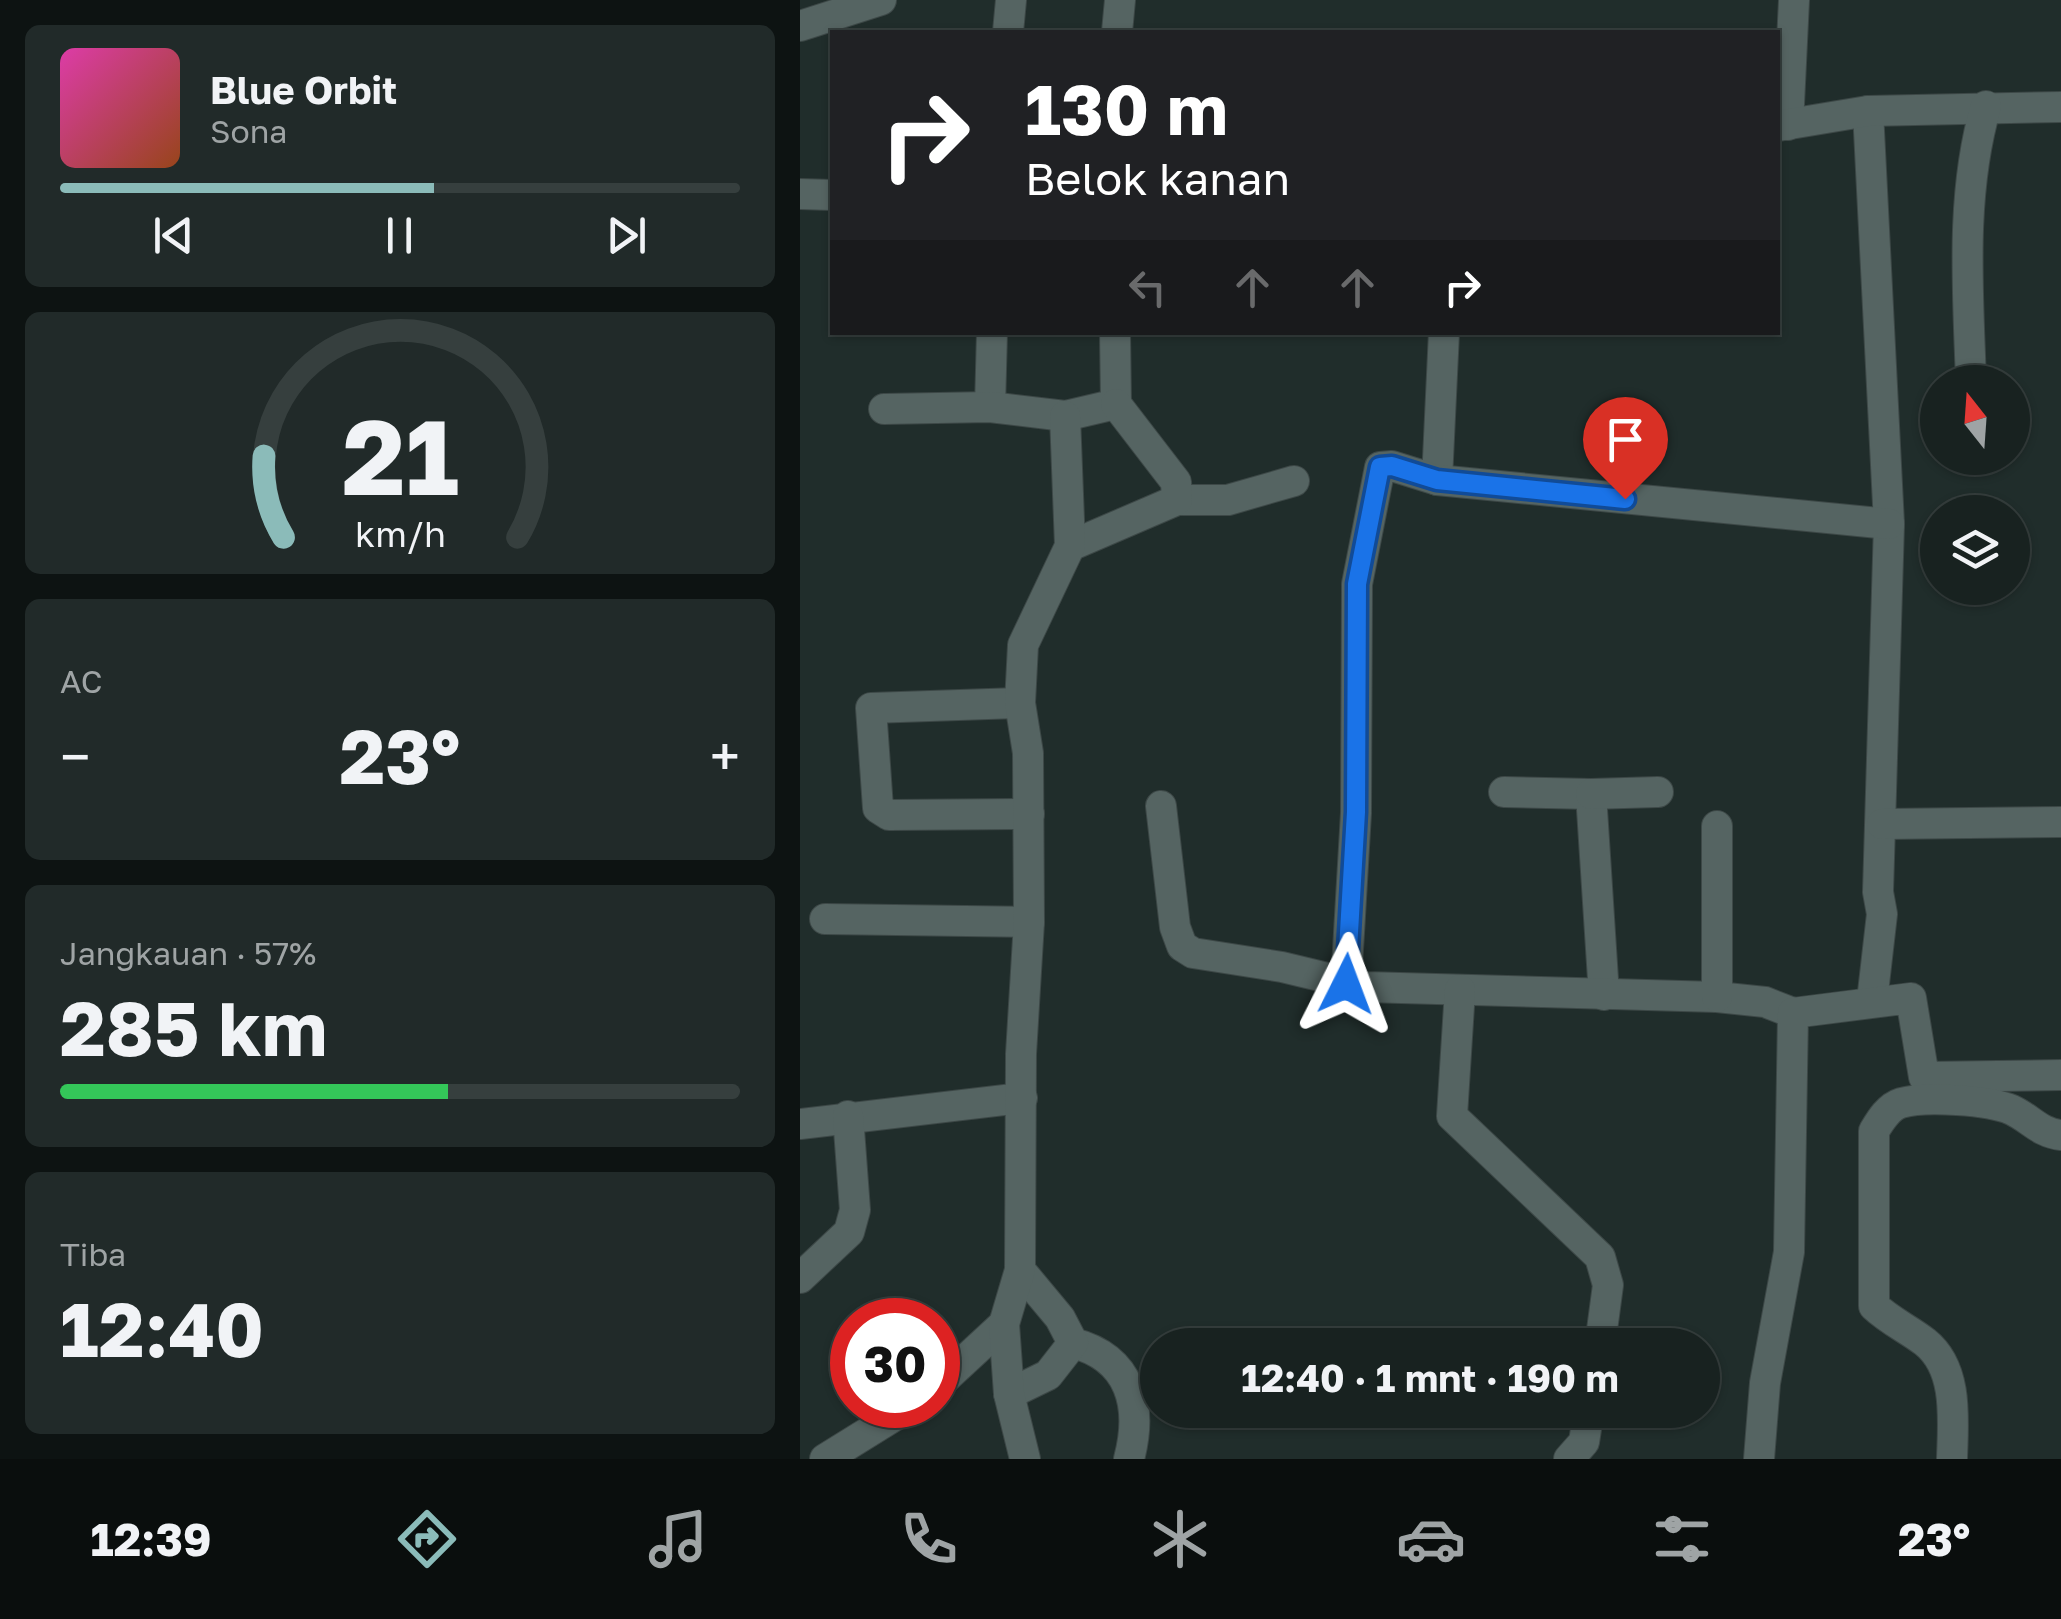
<!DOCTYPE html>
<html lang="id">
<meta charset="utf-8">
<style>
:root{--surface:#182220;--page:#212a29;--text:#f1f3f6;--muted:#9fa4a5;--line:#363f3e;--accent:#8bbbb9}
body{margin:0;font-family:"Golos Text",sans-serif;background:var(--page);color:var(--text);height:100vh;display:flex;flex-direction:column;font-size:38px;white-space:nowrap}
*{box-sizing:border-box;margin:0}
p{font-size:32px;color:var(--muted)}
.icon{flex:none;width:55px;height:55px;fill:none;stroke:currentColor;stroke-width:2;stroke-linecap:round;stroke-linejoin:round}
.map{position:relative;flex:1;overflow:hidden}
.drawer{display:flex;flex-direction:column;gap:25px;padding:25px;background:#0d1312;width:800px}
.drawer>*{flex:none}
.banner{position:absolute;left:30px;top:30px;width:950px;height:305px;border-radius:0px;box-shadow:0 2px 8px #0004,0 0 0 2px var(--line);background:#202124;color:#fff;overflow:hidden}
.needle{width:65px;rotate:343deg}
.fabs{position:absolute;left:1120px;top:365px;display:grid;gap:20px}
.fabs a{display:grid;place-items:center;width:110px;height:110px;border-radius:50%;background:var(--surface);box-shadow:0 2px 8px #0004,0 0 0 2px var(--line);font-size:50px}
.speed{position:absolute;left:30px;top:1298px;display:flex;gap:20px;font-size:50px;font-weight:700;text-align:center}
.speed>*{display:grid;place-content:center;width:130px;height:130px;border-radius:50%;background:var(--surface);box-shadow:0 2px 8px #0004,0 0 0 2px var(--line);line-height:1}
.speed .limit{border:15px solid #d22;background:#fff;color:#111}
.pin{position:absolute;display:grid;place-items:center;width:85px;height:85px;color:#fff;margin:-102px -42px;border-radius:50% 50% 50% 0;rotate:-45deg;box-shadow:0 0 10px #0007}
.pin .icon{rotate:45deg}
.me{position:absolute;width:110px;margin:-55px;rotate:3deg;stroke-linejoin:round;filter:drop-shadow(0 0 8px #0008)}
.turn{display:flex;align-items:center;gap:35px;height:210px;padding:0 30px;font-size:45px}
.turn .icon{width:130px;height:130px;stroke-width:2.5}
.turn b{display:block;font-size:70px;line-height:85px}
.lanes{display:flex;align-items:center;height:95px;padding:0 30px;background:#0003;justify-content:center;gap:50px;direction:ltr}
.lanes .off{opacity:.35}
.big{font-size:75px;font-weight:700;line-height:1.1}
.drawer .tile{flex:1;display:flex;flex-direction:column;justify-content:center;gap:15px;min-width:0;padding:0 35px;border-radius:15px;background:var(--page)}
.drawer .dial{align-items:center;gap:0}
.dial svg{height:260px;overflow:visible;fill:none;stroke:var(--line);stroke-width:7;stroke-linecap:round;text-anchor:middle}
.dial text{fill:var(--text);stroke:none}
.song{display:flex;align-items:center;gap:30px}
.cover{width:120px;height:120px;border-radius:15px;background:linear-gradient(135deg,hsl(320 70% 55%),hsl(20 70% 35%))}
.played{height:10px;border-radius:5px;background:linear-gradient(90deg,var(--accent) 55%,var(--line) 55%)}
.keys{display:flex;justify-content:space-around;direction:ltr}
.heat{display:flex;justify-content:space-between;align-items:center;font-size:55px;direction:ltr}
.charge{height:15px;border-radius:8px;background:linear-gradient(90deg,#34c759 57%,var(--line) 0)}
.trip{position:absolute;left:340px;top:1328px;width:580px;height:100px;border-radius:50px;background:var(--surface);box-shadow:0 2px 8px #0004,0 0 0 2px var(--line);font-weight:700;line-height:100px;text-align:center}
.tabs{display:flex;height:160px;justify-content:space-around;align-items:center;background:#0a0e0d;color:var(--muted)}
.tabs .icon{width:70px;height:70px}
.tabs .active{color:var(--accent)}
.tabs b{font-size:45px;color:var(--text)}
main{display:flex;flex:1;min-height:0}
.map>svg:first-child{display:block}
.lines{fill:none;stroke-linecap:round;stroke-linejoin:round}
.minor-casing{stroke:#3d4847;stroke-width:32}
.minor{stroke:#556462;stroke-width:30}
.route-casing{stroke:#114b97;stroke-width:25}
.route{stroke:#1a73e8;stroke-width:18}
</style>
<main>
<section class="drawer">
<div class="tile">
<div class="song"><i class="cover"></i><div><b>Blue Orbit</b><p>Sona</p></div></div>
<div class="played"></div>
<div class="keys"><svg class="icon" aria-label="previous" viewBox="0 0 24 24"><path d="M18 5L8 12l10 7zM5 5v14"/></svg><svg class="icon" aria-label="pause" viewBox="0 0 24 24"><path d="M8 5v14M16 5v14"/></svg><svg class="icon" aria-label="next" viewBox="0 0 24 24"><path d="M6 5l10 7-10 7zM19 5v14"/></svg></div>
</div>
<div class="tile dial"><svg viewBox="0 0 100 80">
<path d="M14 69A42 42 0 1 1 86 69"/>
<path d="M14 69A42 42 0 0 1 8 44" stroke="#8bbbb9"/>
<text x="50" y="56" font-size="32" font-weight="700">21</text>
<text x="50" y="72" font-size="11">km/h</text>
</svg></div>
<div class="tile"><p>AC</p>
<div class="heat"><a>−</a><b class="big">23°</b><a>+</a></div>
</div>
<div class="tile"><p>Jangkauan · 57%</p><b class="big">285 km</b><div class="charge"></div></div>
<div class="tile"><p>Tiba</p><b class="big">12:40</b></div>
</section>
<div class="map">
<svg width="1261" height="1459" viewBox="0 0 1261 1459">
<rect width="100%" height="100%" fill="#202d2b"/>
<g class="lines">
<defs>
<g id="minor">
<polyline points="0,26 81,0"/>
<polyline points="208,32 211,0"/>
<polyline points="317,32 320,0"/>
<polyline points="1068,111 1089,524 1078,892 1082,914 1072,1001"/>
<polyline points="988,125 994,0"/>
<polyline points="978,126 1068,111 1261,107"/>
<polyline points="0,194 32,195"/>
<path d="M1171,382C1168,291 1160,195 1186,106"/>
<polyline points="190,407 192,332"/>
<polyline points="84,409 190,407 265,416 316,404 315,332"/>
<polyline points="637,480 644,332"/>
<polyline points="377,500 428,500 494,481"/>
<polyline points="270,546 377,500 376,482 316,404"/>
<polyline points="220,703 71,708 78,808 89,815 229,814"/>
<polyline points="704,792 791,794 804,995"/>
<polyline points="791,794 858,792"/>
<polyline points="361,806 375,927 382,946 393,953 482,967 565,987 917,997 965,1002 993,1013"/>
<polyline points="1082,824 1261,822"/>
<polyline points="917,826 917,997"/>
<polyline points="25,919 229,922"/>
<polyline points="546,984 556,813 557,584 580,467 592,466 637,480 1089,524"/>
<polyline points="660,990 652,1116 800,1257 808,1285 800,1345"/>
<polyline points="0,1124 222,1098"/>
<polyline points="0,1278 49,1232 55,1210 48,1116"/>
<path d="M273,1343C331,1358 343,1406 329,1459"/>
<polyline points="138,1385 204,1324"/>
<polyline points="209,1394 248,1375 273,1343 260,1318 220,1270"/>
<polyline points="25,1459 112,1405"/>
<polyline points="225,1459 209,1394 204,1324 220,1270 221,1054 229,922 228,753 220,703 223,645 270,546 265,416"/>
<polyline points="769,1459 784,1442 789,1410"/>
<polyline points="959,1459 965,1383 989,1252 993,1013 1111,998 1124,1077 1261,1075"/>
<path d="M1152,1459C1153,1421 1159,1369 1125,1342C1108,1329 1090,1321 1074,1306V1131C1080,1121 1088,1107 1101,1103C1125,1096 1189,1100 1212,1110C1231,1119 1240,1133 1261,1135"/>
</g>
</defs>
<use href="#minor" class="minor-casing"/>
<use href="#minor" class="minor"/>
</g>
<g class="lines">
<defs>
<polyline id="route" points="546,984 556,812 557,584 580,467 592,466 637,480 825,499"/>
</defs>
<use href="#route" class="route-casing"/>
<use href="#route" class="route"/>
</g>
</svg>
<div class="fabs">
<a><svg class="needle" viewBox="-14 -14 28 28"><path d="M0-13l5 13h-10z" fill="#e53935"/><path d="M0 13l5-13h-10z" fill="#9fa4a5"/></svg></a>
<a><svg class="icon" aria-label="layers" viewBox="0 0 24 24"><path d="M12 4l9 5-9 5-9-5zM3 14l9 5 9-5"/></svg></a>
</div>
<div class="speed"><div class="limit">30</div></div>
<div class="pin" style="left:825px;top:499px;background:#d93025"><svg class="icon" aria-label="arrive" viewBox="0 0 24 24"><path d="M6 21V4h12l-3 4 3 4H6"/></svg></div>
<svg class="me" style="left:546px;top:984px" viewBox="-20 -20 40 40"><path d="M0-17L14 15 0 8-14 15z" fill="#1a73e8" stroke="#fff" stroke-width="4"/></svg>
<div class="trip">12:40 · 1 mnt · 190 m</div>
<div class="banner">
<div class="turn"><svg class="icon" aria-label="right" viewBox="0 0 24 24"><path d="M7 20v-9h11M14 6l5 5-5 5"/></svg><div><b>130 m</b>Belok kanan</div></div>
<div class="lanes"><svg class="icon off" aria-label="left" viewBox="0 0 24 24"><path d="M17 20v-9H6M10 6l-5 5 5 5"/></svg><svg class="icon off" aria-label="ahead" viewBox="0 0 24 24"><path d="M12 20V5M6 11l6-6 6 6"/></svg><svg class="icon off" aria-label="ahead" viewBox="0 0 24 24"><path d="M12 20V5M6 11l6-6 6 6"/></svg><svg class="icon" aria-label="right" viewBox="0 0 24 24"><path d="M7 20v-9h11M14 6l5 5-5 5"/></svg></div>
</div>
</div>
</main>
<nav class="tabs">
<b>12:39</b>
<svg class="icon active" aria-label="directions" viewBox="0 0 24 24"><path d="M12 3l9 9-9 9-9-9zM9 14v-3h6M13 9l2 2-2 2"/></svg>
<svg class="icon" aria-label="music" viewBox="0 0 24 24"><path d="M9 18V5l10-2v13"/><circle cx="6" cy="18" r="3"/><circle cx="16" cy="16" r="3"/></svg>
<svg class="icon" aria-label="phone" viewBox="0 0 24 24"><path d="M5 4h4l2 5-3 2q2 4 5 5l2-3 5 2v4C11 20 4 13 5 4z"/></svg>
<svg class="icon" aria-label="climate" viewBox="0 0 24 24"><path d="M12 3v18M4 7l16 10M4 17L20 7"/></svg>
<svg class="icon" aria-label="car" viewBox="0 0 24 24"><path d="M5 17H2v-5l4-1 3-4h7l3 4 3 1v5h-3M9 17h6M6 11h13"/><circle cx="7" cy="17" r="2"/><circle cx="17" cy="17" r="2"/></svg>
<svg class="icon" aria-label="filters" viewBox="0 0 24 24"><path d="M4 7h16M4 17h16"/><circle cx="9" cy="7" r="2"/><circle cx="15" cy="17" r="2"/></svg>
<b>23°</b>
</nav>
